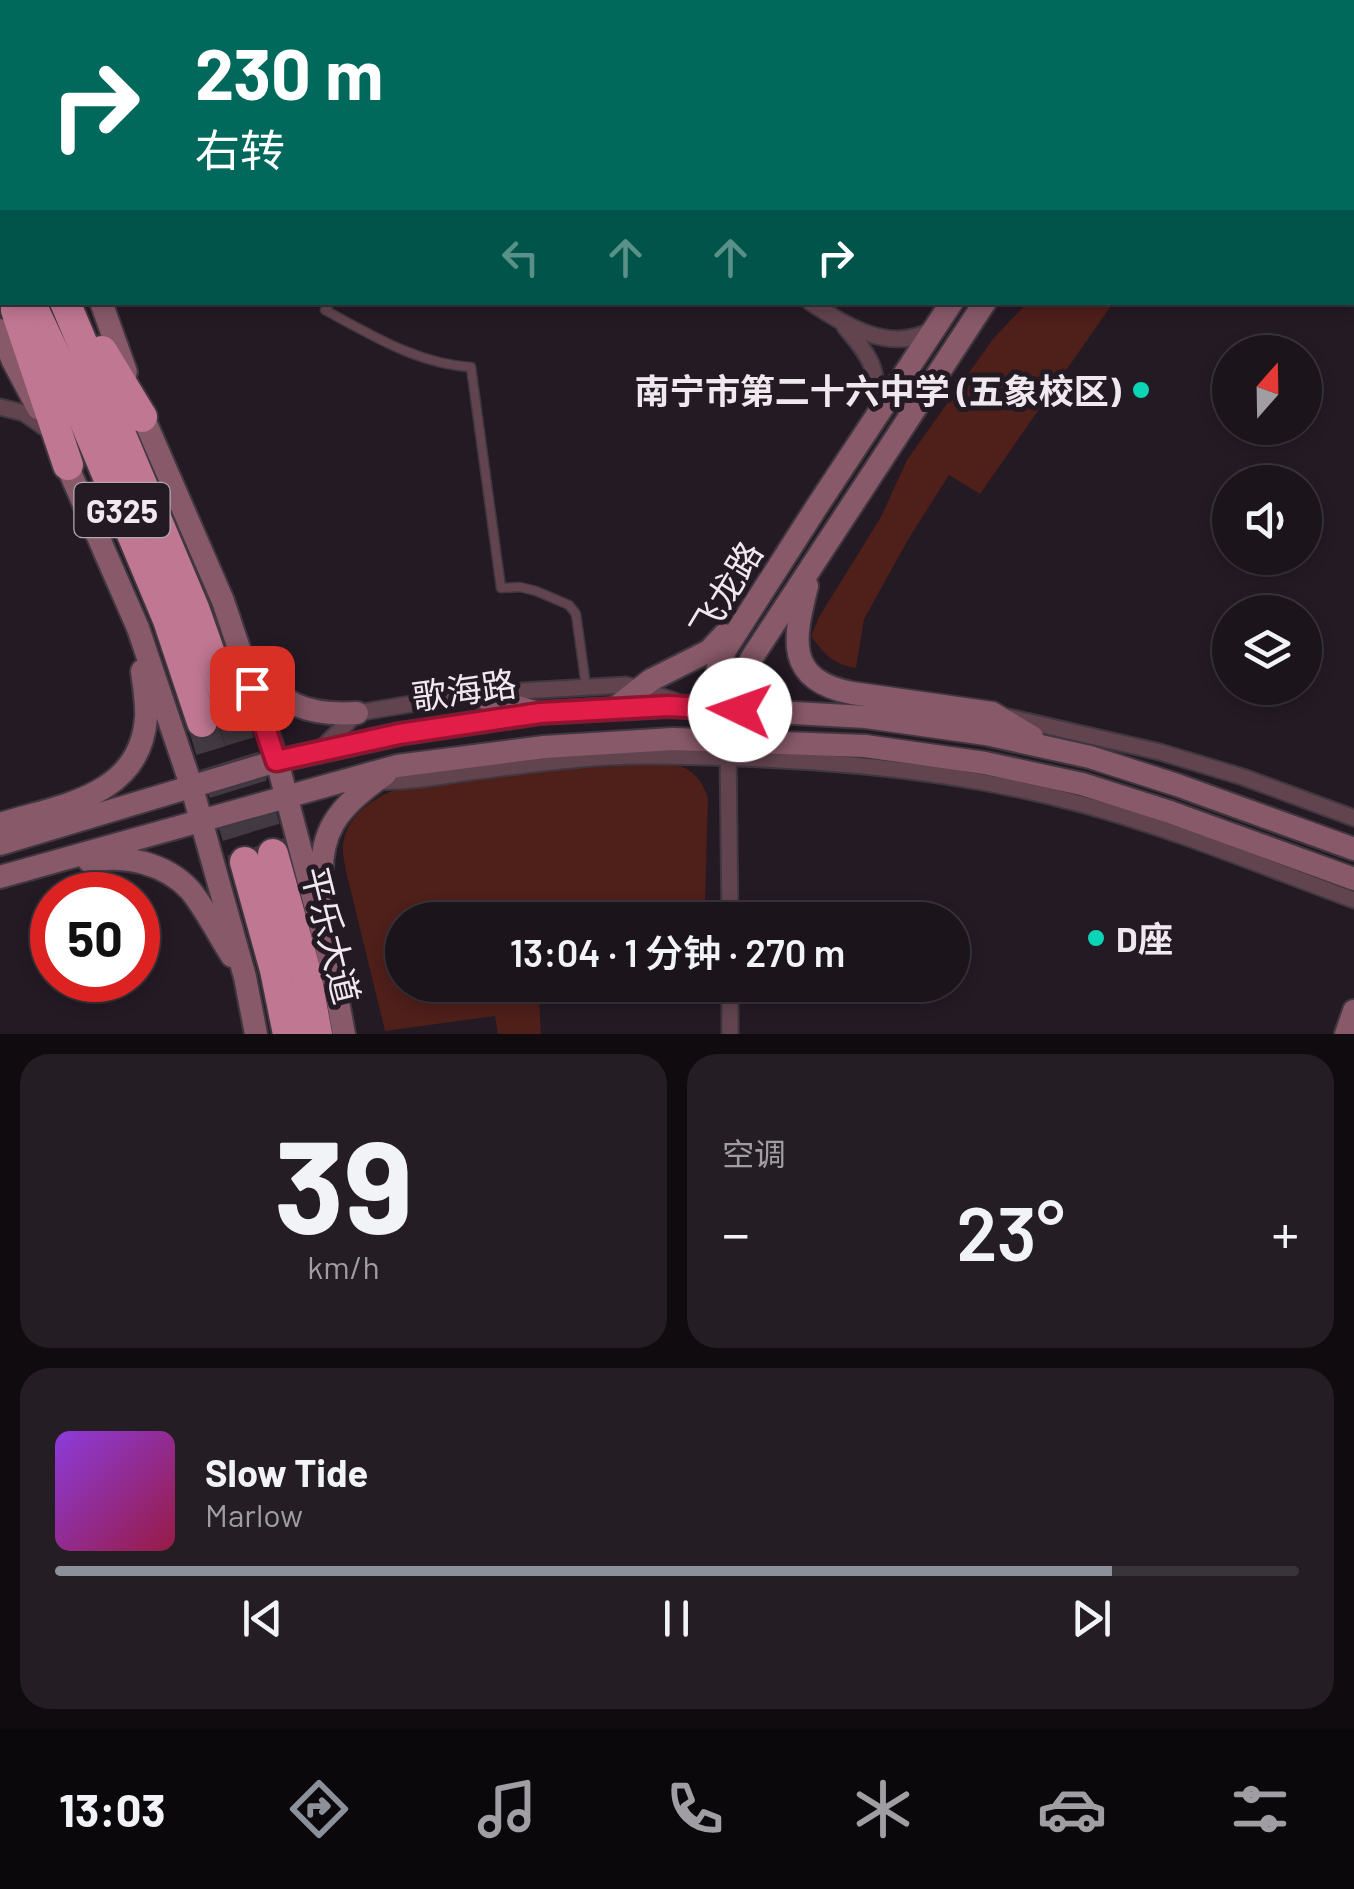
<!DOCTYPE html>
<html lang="zh">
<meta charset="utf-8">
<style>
:root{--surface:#1b141b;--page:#241d24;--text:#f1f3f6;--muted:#a09ea3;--line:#39333a;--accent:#8c9099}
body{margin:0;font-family:Barlow,"Noto Sans SC",sans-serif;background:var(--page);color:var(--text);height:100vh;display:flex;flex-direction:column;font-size:38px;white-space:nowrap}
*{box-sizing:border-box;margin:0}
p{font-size:32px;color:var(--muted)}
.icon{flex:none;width:55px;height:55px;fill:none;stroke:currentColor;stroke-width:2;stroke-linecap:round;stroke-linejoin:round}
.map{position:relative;height:1034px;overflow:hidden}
.details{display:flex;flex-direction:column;gap:20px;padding:20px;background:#0f0b0f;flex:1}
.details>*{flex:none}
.banner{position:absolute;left:0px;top:0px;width:1355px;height:305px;box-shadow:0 5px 15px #0003,0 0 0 2px var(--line);background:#00695c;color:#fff;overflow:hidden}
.needle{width:65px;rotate:20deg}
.fabs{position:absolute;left:1212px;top:335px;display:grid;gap:20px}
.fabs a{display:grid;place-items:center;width:110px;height:110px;border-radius:50%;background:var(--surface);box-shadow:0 5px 15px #0003,0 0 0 2px var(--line);font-size:50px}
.speed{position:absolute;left:30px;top:872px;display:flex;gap:20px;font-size:50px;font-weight:700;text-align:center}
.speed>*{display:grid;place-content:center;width:130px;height:130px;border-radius:50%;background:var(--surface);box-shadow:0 5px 15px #0003,0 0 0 2px var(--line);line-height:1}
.speed .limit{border:15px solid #d22;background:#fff;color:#111}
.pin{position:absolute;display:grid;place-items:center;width:85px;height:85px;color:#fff;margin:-42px;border-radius:20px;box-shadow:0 5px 15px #0006}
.me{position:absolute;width:110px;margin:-55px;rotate:273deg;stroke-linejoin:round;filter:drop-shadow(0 0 8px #0008)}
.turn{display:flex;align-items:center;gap:35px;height:210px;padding:0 30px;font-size:45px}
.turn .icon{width:130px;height:130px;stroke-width:2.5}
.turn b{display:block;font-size:70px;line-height:85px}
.lanes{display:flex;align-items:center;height:95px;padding:0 30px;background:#0003;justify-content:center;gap:50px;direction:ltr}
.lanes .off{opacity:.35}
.big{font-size:75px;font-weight:600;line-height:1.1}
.details .tile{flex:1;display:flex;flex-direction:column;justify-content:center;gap:15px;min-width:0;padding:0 35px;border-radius:30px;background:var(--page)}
.details .dial{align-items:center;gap:0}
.dial b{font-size:130px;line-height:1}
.song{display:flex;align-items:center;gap:30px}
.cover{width:120px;height:120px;border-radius:15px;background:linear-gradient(135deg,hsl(270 70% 55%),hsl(340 70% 35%))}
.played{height:10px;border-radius:5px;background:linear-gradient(90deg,var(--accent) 85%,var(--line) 85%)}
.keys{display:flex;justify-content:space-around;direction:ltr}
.heat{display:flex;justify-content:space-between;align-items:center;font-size:55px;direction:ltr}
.details .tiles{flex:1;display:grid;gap:20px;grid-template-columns:1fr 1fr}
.tile:last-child{grid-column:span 2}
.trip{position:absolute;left:385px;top:902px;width:585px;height:100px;border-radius:50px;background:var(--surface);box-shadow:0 5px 15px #0003,0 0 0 2px var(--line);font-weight:600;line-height:100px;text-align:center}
.tabs{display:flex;height:160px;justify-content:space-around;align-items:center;background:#0b080b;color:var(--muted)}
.tabs .icon{width:70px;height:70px}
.tabs .on{color:var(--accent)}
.tabs b{font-size:45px;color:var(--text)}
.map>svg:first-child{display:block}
.green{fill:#4f1f1a}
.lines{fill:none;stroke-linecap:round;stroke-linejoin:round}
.highway-tunnel{stroke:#433942;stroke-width:30;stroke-dasharray:30 15;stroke-linecap:butt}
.lane-casing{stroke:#413740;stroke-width:11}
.street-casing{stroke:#413740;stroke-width:19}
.secondary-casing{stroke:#413740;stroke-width:26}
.highway-casing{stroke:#413740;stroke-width:34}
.lane{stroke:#62444e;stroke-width:8}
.street{stroke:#62444e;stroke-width:15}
.secondary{stroke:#885969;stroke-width:22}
.highway{stroke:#c07791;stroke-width:30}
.route-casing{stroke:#92132f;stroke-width:25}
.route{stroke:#e11d48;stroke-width:18}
.poi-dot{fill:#0cd5b5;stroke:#241a24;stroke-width:4}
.labels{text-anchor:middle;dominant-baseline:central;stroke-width:10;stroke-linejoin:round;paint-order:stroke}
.shield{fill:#241a24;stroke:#b3aab2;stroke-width:2.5}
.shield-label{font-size:32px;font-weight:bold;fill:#f0e8ef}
.poi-label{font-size:35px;font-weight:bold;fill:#f0e8ef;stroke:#241a24;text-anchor:end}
.street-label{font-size:35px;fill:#f0e8ef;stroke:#241a24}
</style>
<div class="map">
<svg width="1354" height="1034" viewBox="0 0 1354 1034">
<rect width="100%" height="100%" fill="#241a24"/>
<g class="green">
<path d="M1027,303H1113L980,494L949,475L909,538L864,619L856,668C834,665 824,654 811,636L819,617L881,517L907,460L993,339Z"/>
<path d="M670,763C691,768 701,777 708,798L705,902L579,920H402V985H538L541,1034H498L495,1016L385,1031L346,871C345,863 342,854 343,846C345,819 370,800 392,791L513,772Z"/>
</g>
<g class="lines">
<g class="highway-tunnel">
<polyline points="231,713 273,854"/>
<polyline points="202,722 245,862"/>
</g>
<defs>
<path id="lane" d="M330,302L325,310C371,335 418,364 471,367L501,588L520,587L536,591L569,605L576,614L586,686"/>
<g id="street">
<polyline points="387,0 390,2"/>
<polyline points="1262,0 1266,2"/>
<polyline points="488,2 492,0"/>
<polyline points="1352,51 1354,51"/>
<path d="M810,302C844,325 891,354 931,330"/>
<path d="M845,327C875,362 877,369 877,414"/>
<polyline points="0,407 24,413 51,432"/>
<polyline points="1008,717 1160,752 1243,777 1354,818"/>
<polyline points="322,748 357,713 470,694 626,685 675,701"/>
<polyline points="728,751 730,920"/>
<path d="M372,781C405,783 437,777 470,772C526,765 588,756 644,756C790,757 940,766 1081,804C1174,829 1264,867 1354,900"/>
<polyline points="730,985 730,1034"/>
</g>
<g id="secondary">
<polyline points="1148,2 1150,0"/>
<polyline points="1181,2 1183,0"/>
<polyline points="0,65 2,71"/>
<polyline points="101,302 126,372"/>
<polyline points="0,330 13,361 38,408"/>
<polyline points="137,403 223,601 277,761 332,969 344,1034"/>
<polyline points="62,454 138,628 192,788 245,977 256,1034"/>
<path d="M807,586C794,638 784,680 852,693L992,713L1032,737"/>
<path d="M252,661C277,705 308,716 357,713"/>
<polyline points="470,694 532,711"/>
<polyline points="615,708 651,680 709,651 724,635"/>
<polyline points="735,724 751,659 985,302"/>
<polyline points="729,742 710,708 720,658 816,508 952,302"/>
<path d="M0,824C61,805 140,797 146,718C147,703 144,687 142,671"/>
<polyline points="0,844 277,761 399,734 540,713 669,706 866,717 986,734 1090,757 1177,785 1354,849"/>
<path d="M89,861C124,854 165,863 190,890C205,908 219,936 232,956"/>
<polyline points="0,877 397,766 544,747 673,739 865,746 985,763 1082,784 1170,812 1354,879"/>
<path d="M323,892C316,831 338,808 385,774"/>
<polyline points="1346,1034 1354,1011"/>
</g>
<g id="highway">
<polyline points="0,140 2,146"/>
<polyline points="0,252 2,261"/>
<polyline points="30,302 72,391 168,620 202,722"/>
<polyline points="65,302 194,608 231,713"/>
<polyline points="16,310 68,465"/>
<polyline points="102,351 142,417"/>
<polyline points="273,854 305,969 317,1034"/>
<polyline points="245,862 275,970 288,1034"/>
</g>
</defs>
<use href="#lane" class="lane-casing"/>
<use href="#street" class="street-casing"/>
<use href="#secondary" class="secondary-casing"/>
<use href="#highway" class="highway-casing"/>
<use href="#lane" class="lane"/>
<use href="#street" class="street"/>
<use href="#secondary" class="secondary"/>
<use href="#highway" class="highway"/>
</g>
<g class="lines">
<defs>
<polyline id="route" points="252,688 276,761 399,734 540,713 669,706 740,710"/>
</defs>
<use href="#route" class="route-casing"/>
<use href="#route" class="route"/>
</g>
<g class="poi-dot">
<circle cx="1141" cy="390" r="10"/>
<circle cx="1096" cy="938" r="10"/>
</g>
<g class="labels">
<rect class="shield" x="74.5" y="483" width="95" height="54" rx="8"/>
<g class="shield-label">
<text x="122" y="510">G325</text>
</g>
<g class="poi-label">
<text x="1121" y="390">南宁市第二十六中学 (五象校区)</text>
<text x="1116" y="938" text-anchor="start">D座</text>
</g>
<g class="street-label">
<text transform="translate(725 589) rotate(-59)">飞龙路</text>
<text transform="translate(464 689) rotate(-8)">歌海路</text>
<text transform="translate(332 935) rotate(76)">平乐大道</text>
</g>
</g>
</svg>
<div class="fabs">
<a><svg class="needle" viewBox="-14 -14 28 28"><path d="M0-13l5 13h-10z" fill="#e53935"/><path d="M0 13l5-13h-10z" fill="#a09ea3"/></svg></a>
<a><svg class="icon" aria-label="sound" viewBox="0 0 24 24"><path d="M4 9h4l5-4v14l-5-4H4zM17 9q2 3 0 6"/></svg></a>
<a><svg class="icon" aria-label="layers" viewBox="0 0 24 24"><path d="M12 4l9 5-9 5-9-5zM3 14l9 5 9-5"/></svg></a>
</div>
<div class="speed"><div class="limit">50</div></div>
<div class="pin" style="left:252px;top:688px;background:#d93025"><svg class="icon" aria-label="arrive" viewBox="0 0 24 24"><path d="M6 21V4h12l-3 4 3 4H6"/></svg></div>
<svg class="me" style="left:740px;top:710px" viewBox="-20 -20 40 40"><circle r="19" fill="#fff"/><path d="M0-13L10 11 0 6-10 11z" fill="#e11d48"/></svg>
<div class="trip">13:04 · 1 分钟 · 270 m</div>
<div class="banner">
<div class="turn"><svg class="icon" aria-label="right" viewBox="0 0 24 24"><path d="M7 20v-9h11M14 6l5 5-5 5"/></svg><div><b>230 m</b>右转</div></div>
<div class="lanes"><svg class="icon off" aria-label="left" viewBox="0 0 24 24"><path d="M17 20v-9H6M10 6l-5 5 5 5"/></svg><svg class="icon off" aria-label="ahead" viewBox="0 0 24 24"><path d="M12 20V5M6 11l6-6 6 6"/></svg><svg class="icon off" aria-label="ahead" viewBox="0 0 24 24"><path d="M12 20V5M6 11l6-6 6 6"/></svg><svg class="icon" aria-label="right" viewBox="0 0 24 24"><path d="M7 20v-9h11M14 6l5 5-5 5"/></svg></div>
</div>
</div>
<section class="details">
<div class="tiles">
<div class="tile dial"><b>39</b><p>km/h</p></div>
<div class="tile"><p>空调</p>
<div class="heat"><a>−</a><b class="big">23°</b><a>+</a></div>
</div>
<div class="tile">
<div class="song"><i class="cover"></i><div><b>Slow Tide</b><p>Marlow</p></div></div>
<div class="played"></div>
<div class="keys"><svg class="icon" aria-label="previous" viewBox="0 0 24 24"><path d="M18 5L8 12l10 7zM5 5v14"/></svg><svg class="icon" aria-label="pause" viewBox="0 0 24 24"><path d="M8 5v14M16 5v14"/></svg><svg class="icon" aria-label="next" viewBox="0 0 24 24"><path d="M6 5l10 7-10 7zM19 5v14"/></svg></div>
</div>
</div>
</section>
<nav class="tabs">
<b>13:03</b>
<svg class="icon on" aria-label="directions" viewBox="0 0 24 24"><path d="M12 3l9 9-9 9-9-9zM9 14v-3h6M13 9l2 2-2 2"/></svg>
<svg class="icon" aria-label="music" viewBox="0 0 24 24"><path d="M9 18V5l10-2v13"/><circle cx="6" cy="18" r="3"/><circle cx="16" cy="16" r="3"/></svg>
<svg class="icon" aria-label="phone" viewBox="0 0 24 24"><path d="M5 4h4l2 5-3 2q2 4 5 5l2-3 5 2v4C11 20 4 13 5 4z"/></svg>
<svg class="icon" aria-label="climate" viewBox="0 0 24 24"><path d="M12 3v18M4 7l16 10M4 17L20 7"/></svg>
<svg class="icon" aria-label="car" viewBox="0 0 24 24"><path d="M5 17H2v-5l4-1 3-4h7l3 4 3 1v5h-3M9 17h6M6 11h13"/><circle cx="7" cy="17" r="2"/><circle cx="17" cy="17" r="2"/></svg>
<svg class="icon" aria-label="filters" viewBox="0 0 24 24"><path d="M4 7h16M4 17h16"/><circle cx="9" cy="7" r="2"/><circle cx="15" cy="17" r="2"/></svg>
</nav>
